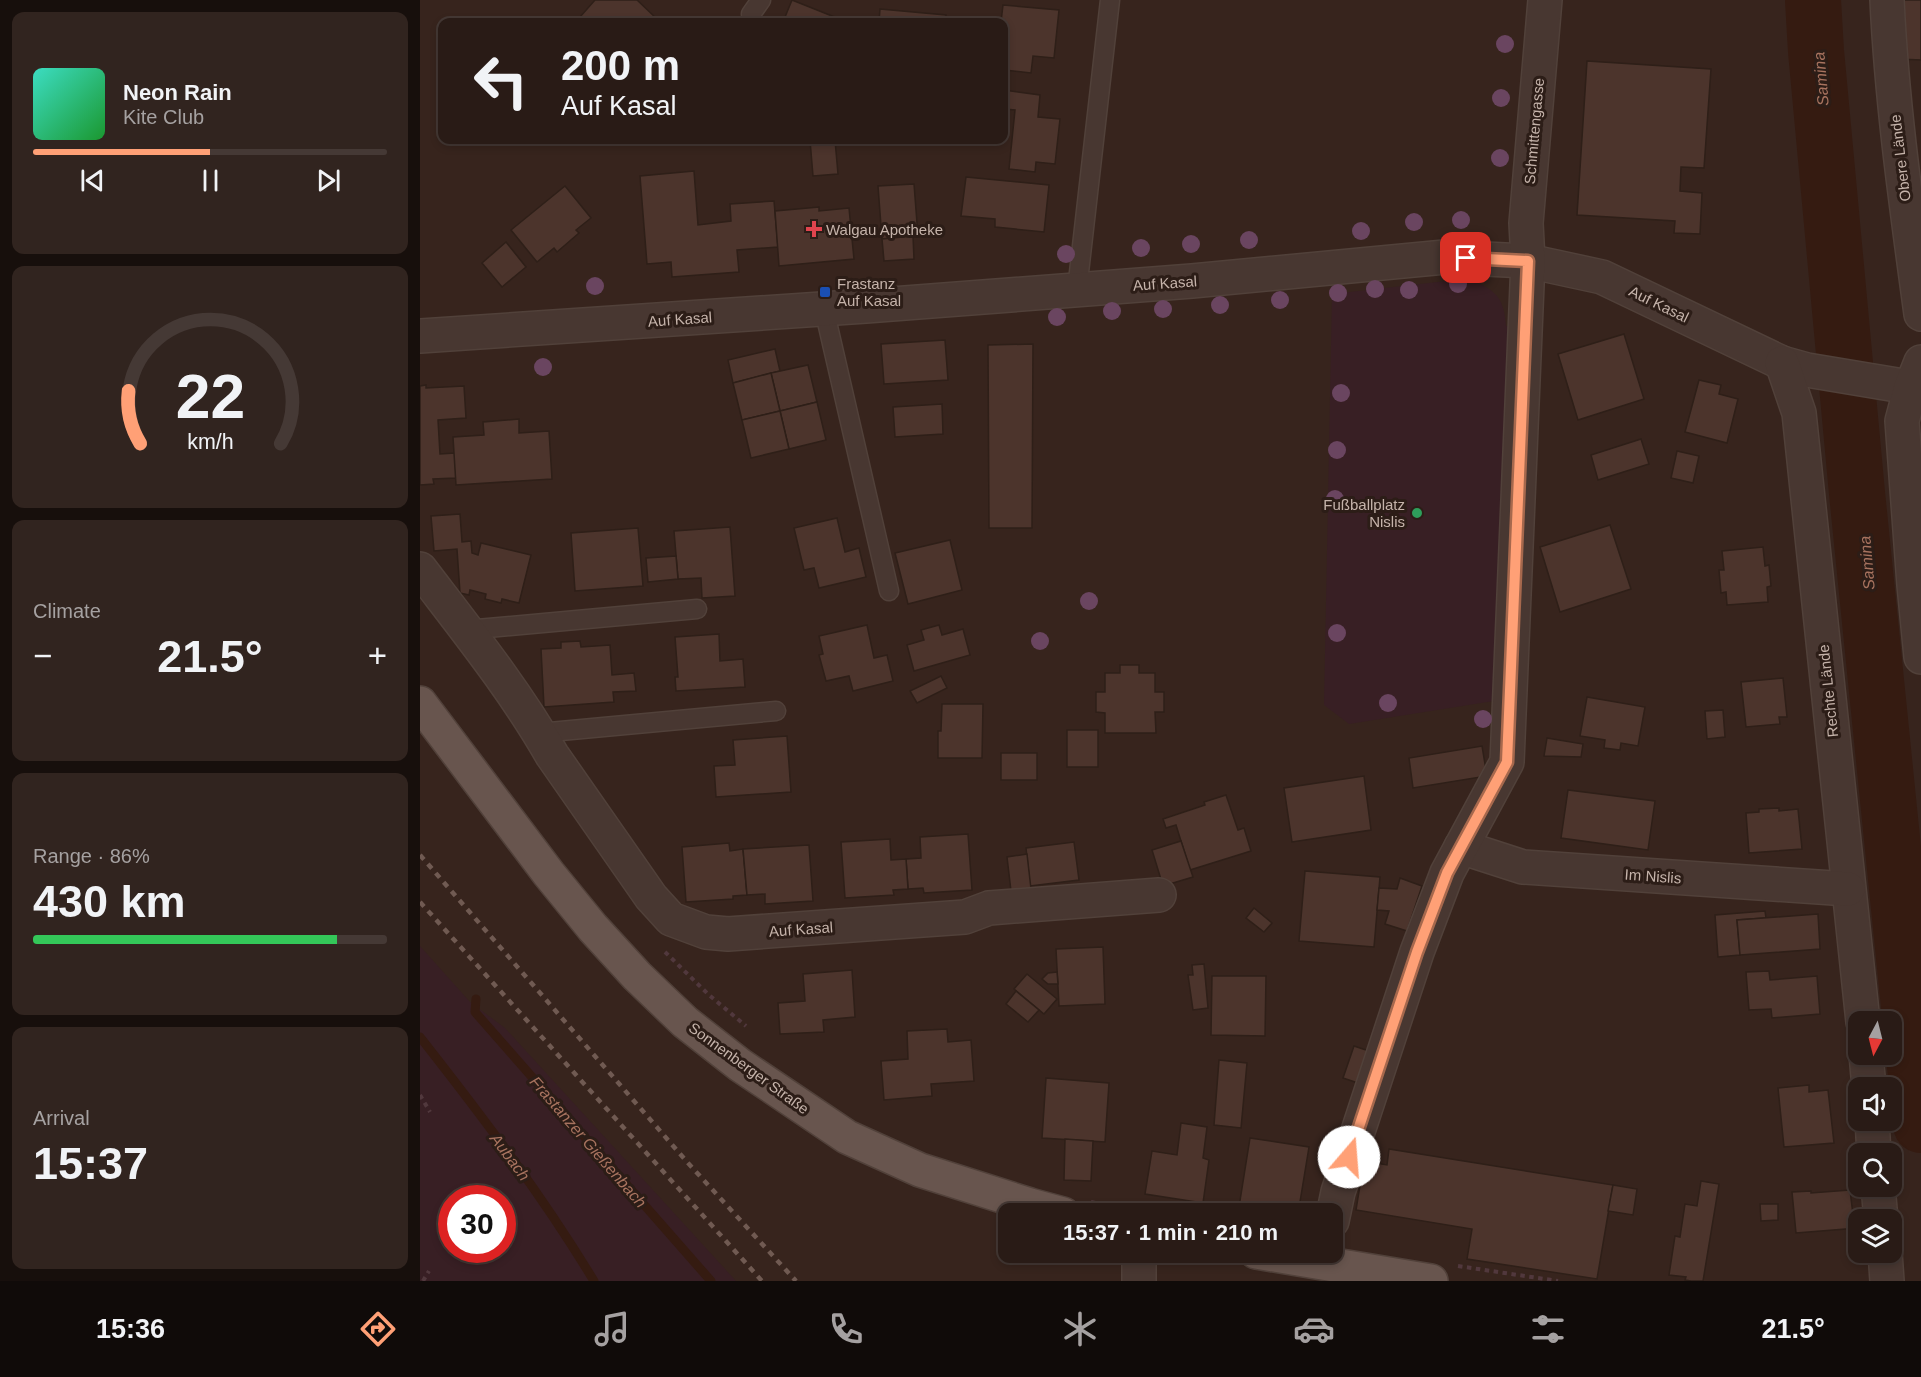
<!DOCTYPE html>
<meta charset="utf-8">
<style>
:root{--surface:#291b16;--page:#31241f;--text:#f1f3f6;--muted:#a5a1a1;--line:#453935;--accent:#ffa076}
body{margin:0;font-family:Arial,sans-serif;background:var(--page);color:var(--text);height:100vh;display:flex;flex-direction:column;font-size:22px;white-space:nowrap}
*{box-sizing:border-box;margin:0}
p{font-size:20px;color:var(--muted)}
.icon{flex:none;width:33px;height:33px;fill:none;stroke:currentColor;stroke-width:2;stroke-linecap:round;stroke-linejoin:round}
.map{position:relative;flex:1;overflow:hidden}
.sheet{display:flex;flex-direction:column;gap:12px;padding:12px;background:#170f0c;width:420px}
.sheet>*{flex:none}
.top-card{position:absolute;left:18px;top:18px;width:570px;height:126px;border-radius:12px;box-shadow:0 3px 9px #0003,0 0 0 2px var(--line);background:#291b16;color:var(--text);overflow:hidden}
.needle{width:39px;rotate:187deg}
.tools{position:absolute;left:1428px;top:1011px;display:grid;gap:12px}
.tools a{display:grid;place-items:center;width:54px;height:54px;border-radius:12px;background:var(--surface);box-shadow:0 3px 9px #0003,0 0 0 2px var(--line);font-size:30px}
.speed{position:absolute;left:18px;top:1185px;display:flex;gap:12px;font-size:30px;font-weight:700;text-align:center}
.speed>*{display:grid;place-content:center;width:78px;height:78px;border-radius:50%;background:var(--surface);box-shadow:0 3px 9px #0003,0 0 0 2px var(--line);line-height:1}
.speed .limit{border:9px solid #d22;background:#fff;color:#111}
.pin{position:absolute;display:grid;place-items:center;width:51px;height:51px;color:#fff;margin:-26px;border-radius:12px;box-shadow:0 3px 9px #0006}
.me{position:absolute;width:66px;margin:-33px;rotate:18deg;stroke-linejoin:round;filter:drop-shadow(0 0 4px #0008)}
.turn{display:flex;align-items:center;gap:21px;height:126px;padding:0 24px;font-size:27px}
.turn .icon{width:78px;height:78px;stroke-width:2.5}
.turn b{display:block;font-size:42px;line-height:51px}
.big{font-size:45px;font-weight:700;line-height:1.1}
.sheet .card{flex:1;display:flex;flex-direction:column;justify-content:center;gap:9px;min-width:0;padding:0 21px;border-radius:12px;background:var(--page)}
.sheet .dial{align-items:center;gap:0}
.dial svg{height:156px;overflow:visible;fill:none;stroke:var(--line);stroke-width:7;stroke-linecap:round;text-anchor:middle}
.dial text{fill:var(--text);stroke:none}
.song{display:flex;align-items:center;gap:18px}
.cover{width:72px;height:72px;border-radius:9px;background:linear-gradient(135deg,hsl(170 70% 55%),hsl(130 70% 35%))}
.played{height:6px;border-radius:3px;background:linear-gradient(90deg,var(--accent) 50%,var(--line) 50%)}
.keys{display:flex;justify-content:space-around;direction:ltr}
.heat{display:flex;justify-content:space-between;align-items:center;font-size:33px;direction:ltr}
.charge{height:9px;border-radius:4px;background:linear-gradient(90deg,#34c759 86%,var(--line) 0)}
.trip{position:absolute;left:578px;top:1203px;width:345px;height:60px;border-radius:12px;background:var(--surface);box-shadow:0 3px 9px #0003,0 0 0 2px var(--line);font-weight:700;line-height:60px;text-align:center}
.tabs{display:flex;height:96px;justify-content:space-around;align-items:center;background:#100b09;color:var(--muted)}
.tabs .icon{width:42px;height:42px}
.tabs .selected{color:var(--accent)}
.tabs b{font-size:27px;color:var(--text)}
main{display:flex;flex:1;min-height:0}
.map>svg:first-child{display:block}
.green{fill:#381f24;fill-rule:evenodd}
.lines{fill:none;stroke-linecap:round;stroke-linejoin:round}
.stream{stroke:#351b11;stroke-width:9}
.river{stroke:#351b11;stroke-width:56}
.building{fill:#4c342c;stroke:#2e1f18;stroke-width:1.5}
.lane-casing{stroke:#51413a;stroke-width:21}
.street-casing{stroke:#51413a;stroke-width:36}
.primary-casing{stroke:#51413a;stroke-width:36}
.path{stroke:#51383d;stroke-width:4;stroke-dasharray:4.5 4.5;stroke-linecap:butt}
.lane{stroke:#483731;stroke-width:18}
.street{stroke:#483731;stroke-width:33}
.primary{stroke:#68554e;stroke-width:33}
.rail{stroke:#705a52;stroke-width:4.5;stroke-dasharray:6 6;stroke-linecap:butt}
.tree{fill:#6a4560}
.route-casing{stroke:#a6684d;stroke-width:15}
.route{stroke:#ffa076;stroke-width:10}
.health-dot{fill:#e0444e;stroke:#2c1d17;stroke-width:2}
.transit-dot{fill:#1a4fb4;stroke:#2c1d17;stroke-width:2}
.leisure-dot{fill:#2e9e5b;stroke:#2c1d17;stroke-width:2}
.labels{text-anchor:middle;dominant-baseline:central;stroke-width:6;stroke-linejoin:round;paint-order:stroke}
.street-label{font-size:15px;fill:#c5b3aa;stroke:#2c1d17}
.poi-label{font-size:15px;fill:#c5b3aa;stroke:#2c1d17;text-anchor:start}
.water-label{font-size:16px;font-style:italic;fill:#a8735f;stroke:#2c1d17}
</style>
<main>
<section class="sheet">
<div class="card">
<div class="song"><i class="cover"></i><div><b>Neon Rain</b><p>Kite Club</p></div></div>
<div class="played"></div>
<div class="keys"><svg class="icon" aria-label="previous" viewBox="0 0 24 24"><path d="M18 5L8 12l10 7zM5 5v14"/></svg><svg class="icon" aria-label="pause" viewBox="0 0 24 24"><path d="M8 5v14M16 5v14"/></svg><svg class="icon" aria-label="next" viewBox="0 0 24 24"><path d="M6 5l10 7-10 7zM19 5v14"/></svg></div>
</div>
<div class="card dial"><svg viewBox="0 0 100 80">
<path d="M14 69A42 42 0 1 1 86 69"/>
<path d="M14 69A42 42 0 0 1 8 42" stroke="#ffa076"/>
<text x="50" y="56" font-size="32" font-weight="700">22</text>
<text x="50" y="72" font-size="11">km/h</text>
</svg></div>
<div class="card"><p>Climate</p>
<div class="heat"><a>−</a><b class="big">21.5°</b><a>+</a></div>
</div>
<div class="card"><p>Range · 86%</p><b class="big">430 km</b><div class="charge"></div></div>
<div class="card"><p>Arrival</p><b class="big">15:37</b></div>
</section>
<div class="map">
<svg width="1501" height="1281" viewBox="0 0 1501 1281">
<rect width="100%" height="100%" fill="#37241d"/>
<g class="green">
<path d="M1044,279C1073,287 1084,295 1086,326L1093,327L1080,700L929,724L904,705L912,294Z"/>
<path d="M0,946L50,1002L85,1028L316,1281H0ZM32,1198H82V1250H32Z"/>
</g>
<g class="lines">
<g class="stream">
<polyline points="56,999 55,1012 291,1281"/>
<path d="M0,1037C62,1116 122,1195 174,1281"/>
</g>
<polyline class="river" points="1393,0 1396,51 1437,493 1501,1125"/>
</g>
<g class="building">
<polygon points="175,0 217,0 238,20 236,22 167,22 160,17"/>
<polygon points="372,0 417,18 415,22 363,22"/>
<polygon points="1480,0 1501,0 1501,60 1478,59"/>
<polygon points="583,5 639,10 634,58 613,56 611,73 584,70 584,22 581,22"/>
<polygon points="460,9 526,15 525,22 459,22"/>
<polygon points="1167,61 1291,69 1284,168 1261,167 1260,191 1282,193 1280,234 1254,233 1255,221 1157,215"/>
<polygon points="584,90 620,95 618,117 640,119 635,164 616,162 615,172 589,169 595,110 584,109"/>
<polygon points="390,140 415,140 418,174 393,176"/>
<polygon points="274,171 278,225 311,221 310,204 354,201 358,247 317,250 319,272 252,277 251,262 227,264 220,176"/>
<polygon points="546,177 629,185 624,232 575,227 575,219 541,216"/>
<polygon points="494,184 498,236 462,239 458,186"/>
<polygon points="145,186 171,218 156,230 159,233 137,252 134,248 117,262 91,230"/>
<polygon points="399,207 399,211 429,208 434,259 359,266 355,211"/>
<polygon points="493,236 494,259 464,261 462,239"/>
<polygon points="86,242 106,267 82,287 62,263"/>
<polygon points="1204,334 1224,399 1158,420 1138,354"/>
<polygon points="525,340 528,380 464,384 461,344"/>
<polygon points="613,344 612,528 569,528 568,345"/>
<polygon points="355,349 360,371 313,383 308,360"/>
<polygon points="388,365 397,402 360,411 351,373"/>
<polygon points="351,373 360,411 322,420 313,383"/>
<polygon points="1279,380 1301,385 1299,394 1318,399 1307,443 1265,432"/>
<polygon points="6,385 6,388 44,386 46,418 18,420 20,454 35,453 36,478 13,479 14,484 0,485 0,386"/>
<polygon points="397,402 406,440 369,449 360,411"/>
<polygon points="522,404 523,434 475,437 473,407"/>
<polygon points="360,411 369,449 331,458 322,420"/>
<polygon points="99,419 99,433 129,431 132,479 36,485 33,437 64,435 63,422"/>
<polygon points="1221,439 1229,464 1178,480 1171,455"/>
<polygon points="1257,451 1279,456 1273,483 1251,478"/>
<polygon points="40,514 42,542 51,541 52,553 58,555 61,543 111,555 99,603 82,599 81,603 65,599 66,594 50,590 49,595 40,593 37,549 14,551 11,516"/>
<polygon points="417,518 425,552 439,548 446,577 399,588 394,568 384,570 374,528"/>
<polygon points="1190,525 1211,589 1140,612 1120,547"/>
<polygon points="310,527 315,596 282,598 281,578 258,579 254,531"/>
<polygon points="218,528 223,586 155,591 151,533"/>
<polygon points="530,540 542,590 488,604 475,553"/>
<polygon points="1343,547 1345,566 1349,565 1351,586 1347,587 1348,602 1307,605 1306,592 1301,593 1299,570 1304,570 1302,551"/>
<polygon points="256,556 258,579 228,582 226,558"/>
<polygon points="447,625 454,658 467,655 473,681 433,691 429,676 406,681 399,655 403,654 399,636"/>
<polygon points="519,625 522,635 543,629 550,655 494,671 487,645 504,640 501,630"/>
<polygon points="299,634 300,661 323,659 325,687 256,691 255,677 258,677 255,637"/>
<polygon points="160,641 161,647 190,645 192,675 214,673 216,691 193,692 194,702 124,707 121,649 141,648 141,642"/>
<polygon points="700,665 719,665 719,673 735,673 735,692 744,692 744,712 735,712 736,733 685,733 685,713 676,712 676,692 685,692 685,673 700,673"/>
<polygon points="521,676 527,688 497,703 490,691"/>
<polygon points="1363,678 1367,717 1359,717 1360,724 1326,727 1321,682"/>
<polygon points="1167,697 1225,707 1218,746 1201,743 1200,750 1184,748 1185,740 1160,736"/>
<polygon points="522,704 563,704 562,758 518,758 518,731 521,731"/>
<polygon points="1303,710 1305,737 1287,739 1285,711"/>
<rect x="647" y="730" width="31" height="37"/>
<polygon points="367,736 371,792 296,797 294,766 315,765 313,740"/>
<polygon points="1127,738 1163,744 1161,757 1124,756"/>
<polygon points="1062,746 1067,776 993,788 989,758"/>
<rect x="581" y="753" width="36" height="27"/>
<polygon points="944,776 951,830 872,842 864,788"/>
<polygon points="1148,790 1235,801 1228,850 1141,838"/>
<polygon points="806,795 818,830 824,828 831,851 770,870 756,825 746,828 743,819 785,805 784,802"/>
<polygon points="1359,808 1359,811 1378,809 1382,849 1329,853 1326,813 1339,812 1339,809"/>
<polygon points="548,834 552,890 504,893 503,888 488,889 486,859 501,858 500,837"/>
<polygon points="470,839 471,860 486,859 488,889 473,890 474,895 425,898 421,842"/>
<polygon points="761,841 773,877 743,886 732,850"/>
<polygon points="654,842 659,880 610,886 606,848"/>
<polygon points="309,843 310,851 323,849 327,895 313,896 313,899 266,902 262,847"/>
<polygon points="389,845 393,901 345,904 345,894 327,895 323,849"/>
<polygon points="607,854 611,889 591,891 587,857"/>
<polygon points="885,871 960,877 954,947 879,941"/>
<polygon points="980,878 1002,886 987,931 965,924 969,911 957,910 959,888 977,889"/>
<polygon points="834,908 852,923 844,932 826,918"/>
<polygon points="1345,911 1346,918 1317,920 1320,955 1298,957 1295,915"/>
<polygon points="1398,914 1400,949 1320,955 1317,920"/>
<polygon points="683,947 685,1004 639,1006 636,949"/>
<polygon points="784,964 788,1008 773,1010 768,975 773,975 772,965"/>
<polygon points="432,970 435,1017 403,1020 404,1032 360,1034 358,1003 385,1001 383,974"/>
<polygon points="1349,971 1350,980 1397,976 1400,1014 1352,1018 1351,1009 1329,1010 1326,972"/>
<polygon points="637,972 638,984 628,984 622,979 628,973"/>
<polygon points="607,974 637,999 624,1014 594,989"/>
<polygon points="792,976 846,976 845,1036 791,1035"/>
<polygon points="596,991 619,1010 608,1022 586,1004"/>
<polygon points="527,1029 528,1042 551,1040 554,1081 511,1084 512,1096 464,1100 461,1061 488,1059 487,1031"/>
<polygon points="934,1046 952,1052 941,1084 923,1078"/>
<polygon points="799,1060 827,1063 821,1128 794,1125"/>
<polygon points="626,1078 689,1083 685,1142 622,1138"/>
<polygon points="1389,1085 1389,1092 1408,1090 1414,1143 1364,1147 1358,1088"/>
<polygon points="761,1123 787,1127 783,1158 789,1160 783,1203 725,1194 732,1151 757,1155"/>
<polygon points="830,1138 889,1147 878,1214 861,1214 819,1207"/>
<polygon points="645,1139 673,1141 671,1181 644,1180"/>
<polygon points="969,1149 1193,1185 1177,1279 1047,1259 1052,1229 936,1210 944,1161 967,1165"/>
<polygon points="1281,1181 1299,1184 1283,1281 1271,1281 1265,1280 1266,1277 1249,1275 1255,1236 1260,1237 1265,1204 1277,1206"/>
<polygon points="1193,1185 1217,1189 1213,1215 1188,1211"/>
<polygon points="1430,1190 1433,1215 1447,1213 1447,1220 1438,1220 1438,1228 1376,1233 1372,1192 1391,1191 1391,1193"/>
<polygon points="1340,1204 1358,1204 1358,1220 1341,1221"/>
</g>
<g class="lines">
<defs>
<g id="lane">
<polyline points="331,14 341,0"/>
<polyline points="657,290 690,0"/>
<polyline points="404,309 469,591"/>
<polyline points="46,630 277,609"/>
<polyline points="119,733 356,711"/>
</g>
<g id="street">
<path d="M1467,0C1472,106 1487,210 1501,314"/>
<polyline points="0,336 446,306 772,281 1025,257 1108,261 1182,277 1362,363 1387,370 1501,389"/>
<polyline points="1501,362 1491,387 1482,421 1494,585 1501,657"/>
<polyline points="1362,363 1379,413 1443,1022"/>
<path d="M0,569C45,628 95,690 132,755L231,897L251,919L286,932L308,934L545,917L569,908L739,895"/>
<polyline points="1041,847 1103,867 1428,889"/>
<polyline points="1446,1054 1449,1088"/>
<polyline points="1452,1120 1454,1154"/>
<polyline points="1458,1186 1461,1220"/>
<polyline points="912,1221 918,1192 997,952 1027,873 1087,762 1108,261 1106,223 1125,0"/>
<polyline points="1465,1252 1467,1281"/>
<polyline points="719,1281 719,1252"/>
</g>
<g id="primary">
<polyline points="0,703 129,874 173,928 217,976 265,1022 320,1065 427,1137 500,1170 610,1205 643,1214"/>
<polyline points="836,1252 1011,1281"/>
</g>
</defs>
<use href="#lane" class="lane-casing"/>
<use href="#street" class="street-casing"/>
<use href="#primary" class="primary-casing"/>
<g class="path">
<polyline points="245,952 289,995 326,1026"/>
<polyline points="0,1095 10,1112"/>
<polyline points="671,1202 725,1214"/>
<polyline points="1038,1266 1138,1281"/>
<polyline points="3,1281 9,1271"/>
</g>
<use href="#lane" class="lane"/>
<use href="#street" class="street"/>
<use href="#primary" class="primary"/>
<g class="rail">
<polyline points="0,855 268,1163 376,1281"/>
<polyline points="0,902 342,1281"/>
</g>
</g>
<g class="tree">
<circle cx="1085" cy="44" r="9"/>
<circle cx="1081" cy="98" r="9"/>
<circle cx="1080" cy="158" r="9"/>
<circle cx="1041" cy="220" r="9"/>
<circle cx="994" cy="222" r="9"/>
<circle cx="941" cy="231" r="9"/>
<circle cx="829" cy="240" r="9"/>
<circle cx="771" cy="244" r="9"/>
<circle cx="721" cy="248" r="9"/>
<circle cx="646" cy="254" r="9"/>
<circle cx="1038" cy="284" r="9"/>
<circle cx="175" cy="286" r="9"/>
<circle cx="955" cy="289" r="9"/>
<circle cx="989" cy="290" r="9"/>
<circle cx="918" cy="293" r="9"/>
<circle cx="860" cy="300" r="9"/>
<circle cx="800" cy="305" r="9"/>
<circle cx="743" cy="309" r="9"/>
<circle cx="692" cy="311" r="9"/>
<circle cx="637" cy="317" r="9"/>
<circle cx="123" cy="367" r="9"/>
<circle cx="921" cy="393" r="9"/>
<circle cx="917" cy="450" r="9"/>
<circle cx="915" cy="499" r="9"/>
<circle cx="669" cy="601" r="9"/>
<circle cx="917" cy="633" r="9"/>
<circle cx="620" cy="641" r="9"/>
<circle cx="968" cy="703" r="9"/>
<circle cx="1063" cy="719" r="9"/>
</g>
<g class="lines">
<defs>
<polyline id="route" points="929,1157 997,952 1027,873 1087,762 1108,261 1046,258"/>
</defs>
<use href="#route" class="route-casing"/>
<use href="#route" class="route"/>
</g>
<path class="health-dot" d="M391 220h6v6h6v6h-6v6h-6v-6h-6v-6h6z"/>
<rect class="transit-dot" x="399" y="286" width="12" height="12" rx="3"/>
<circle class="leisure-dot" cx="997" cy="513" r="6"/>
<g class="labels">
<g class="street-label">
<text transform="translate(1114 131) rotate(-85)">Schmittengasse</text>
<text transform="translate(1480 158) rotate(-97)">Obere Lände</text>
<text transform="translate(745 283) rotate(-4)">Auf Kasal</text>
<text transform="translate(1239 304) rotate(26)">Auf Kasal</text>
<text transform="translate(260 319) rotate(-4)">Auf Kasal</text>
<text transform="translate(1408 691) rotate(-96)">Rechte Lände</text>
<text transform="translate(1233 876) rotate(4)">Im Nislis</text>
<text transform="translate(381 929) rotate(-4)">Auf Kasal</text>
<text transform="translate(329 1068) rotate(36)">Sonnenberger Straße</text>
</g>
<g class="poi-label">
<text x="406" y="229">Walgau Apotheke</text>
<text x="417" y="283">Frastanz<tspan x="417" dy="17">Auf Kasal</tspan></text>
<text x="985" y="504" text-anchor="end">Fußballplatz<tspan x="985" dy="17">Nislis</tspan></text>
</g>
<g class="water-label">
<text transform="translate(1401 79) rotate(-95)">Samina</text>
<text transform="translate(1447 563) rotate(-95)">Samina</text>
<text transform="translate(168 1142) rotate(49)">Frastanzer Gießenbach</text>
<text transform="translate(90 1157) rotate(53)">Aubach</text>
</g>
</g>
</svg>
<div class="tools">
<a><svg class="needle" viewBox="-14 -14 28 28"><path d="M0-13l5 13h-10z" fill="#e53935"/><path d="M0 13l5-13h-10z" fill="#a5a1a1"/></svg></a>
<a><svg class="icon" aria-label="sound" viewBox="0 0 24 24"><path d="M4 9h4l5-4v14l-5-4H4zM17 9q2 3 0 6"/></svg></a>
<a><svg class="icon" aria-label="search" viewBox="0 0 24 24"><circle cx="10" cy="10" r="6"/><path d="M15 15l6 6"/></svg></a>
<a><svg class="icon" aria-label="layers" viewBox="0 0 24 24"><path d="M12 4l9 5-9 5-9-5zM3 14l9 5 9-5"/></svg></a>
</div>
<div class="speed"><div class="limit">30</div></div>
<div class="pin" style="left:1046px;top:258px;background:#d93025"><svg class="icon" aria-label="arrive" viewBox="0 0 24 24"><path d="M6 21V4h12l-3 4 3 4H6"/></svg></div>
<svg class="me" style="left:929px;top:1157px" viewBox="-20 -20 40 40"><circle r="19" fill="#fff"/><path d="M0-13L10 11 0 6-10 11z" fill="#ffa076"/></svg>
<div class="trip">15:37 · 1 min · 210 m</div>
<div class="top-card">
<div class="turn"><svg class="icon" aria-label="left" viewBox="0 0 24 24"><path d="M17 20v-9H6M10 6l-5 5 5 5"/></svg><div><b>200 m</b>Auf Kasal</div></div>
</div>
</div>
</main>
<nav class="tabs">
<b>15:36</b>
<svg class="icon selected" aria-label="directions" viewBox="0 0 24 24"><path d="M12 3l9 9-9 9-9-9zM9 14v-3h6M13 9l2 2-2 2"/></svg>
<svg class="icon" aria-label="music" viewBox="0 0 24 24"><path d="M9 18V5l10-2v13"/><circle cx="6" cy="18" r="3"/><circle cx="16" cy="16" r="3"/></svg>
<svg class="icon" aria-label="phone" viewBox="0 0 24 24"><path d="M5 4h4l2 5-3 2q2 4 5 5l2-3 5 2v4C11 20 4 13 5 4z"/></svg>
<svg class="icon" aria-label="climate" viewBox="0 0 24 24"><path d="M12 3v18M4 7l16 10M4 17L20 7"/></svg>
<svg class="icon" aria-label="car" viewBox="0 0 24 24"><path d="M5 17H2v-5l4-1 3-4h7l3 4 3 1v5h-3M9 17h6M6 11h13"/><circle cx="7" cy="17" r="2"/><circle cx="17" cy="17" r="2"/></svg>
<svg class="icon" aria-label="filters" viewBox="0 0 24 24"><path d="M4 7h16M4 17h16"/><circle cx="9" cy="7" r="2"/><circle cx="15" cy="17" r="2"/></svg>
<b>21.5°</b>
</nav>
